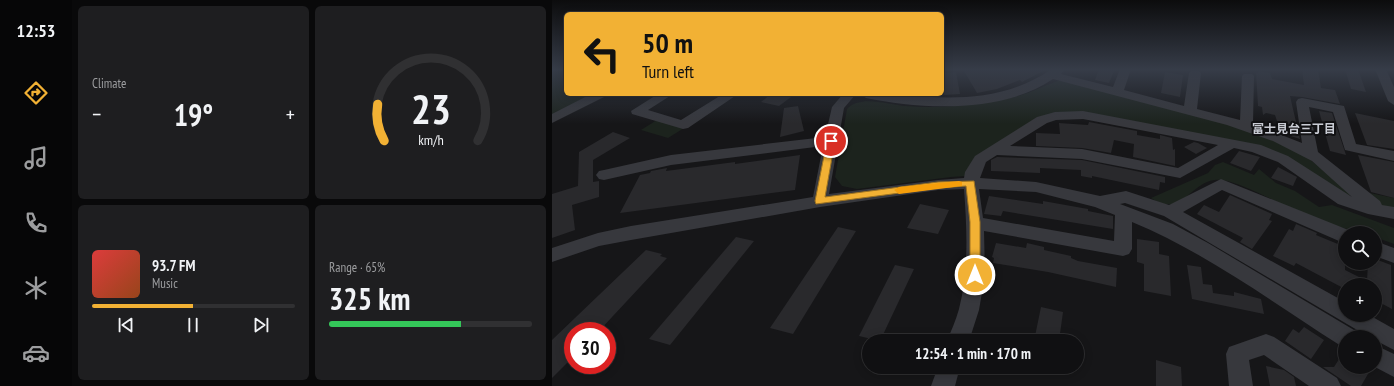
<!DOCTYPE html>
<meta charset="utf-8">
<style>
:root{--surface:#101012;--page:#1e1e20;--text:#f1f3f6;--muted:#9c9d9f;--line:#303032;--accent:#f2b134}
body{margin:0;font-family:"PT Sans Narrow","Noto Sans JP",sans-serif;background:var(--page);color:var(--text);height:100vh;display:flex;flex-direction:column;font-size:15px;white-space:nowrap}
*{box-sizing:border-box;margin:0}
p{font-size:13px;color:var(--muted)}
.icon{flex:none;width:22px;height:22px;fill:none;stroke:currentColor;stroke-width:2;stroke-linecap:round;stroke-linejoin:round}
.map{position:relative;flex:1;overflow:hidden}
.side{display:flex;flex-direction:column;gap:6px;padding:6px;background:#09090a;width:480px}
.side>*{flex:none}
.top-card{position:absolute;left:12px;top:12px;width:380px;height:84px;border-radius:6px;box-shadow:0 2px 10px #0003,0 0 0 1px var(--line);background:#f2b134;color:#111;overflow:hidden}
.controls{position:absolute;left:786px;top:226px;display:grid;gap:8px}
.controls a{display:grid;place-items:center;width:44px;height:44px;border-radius:50%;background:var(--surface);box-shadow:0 2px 10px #0003,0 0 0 1px var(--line);font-size:20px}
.speed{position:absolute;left:12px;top:322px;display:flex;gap:8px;font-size:20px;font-weight:700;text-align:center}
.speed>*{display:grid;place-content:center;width:52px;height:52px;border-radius:50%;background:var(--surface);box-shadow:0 2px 10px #0003,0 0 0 1px var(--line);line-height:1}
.speed .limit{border:6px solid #d22;background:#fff;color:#111}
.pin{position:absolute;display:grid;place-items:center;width:34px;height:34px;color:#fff;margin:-17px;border:2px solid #fff;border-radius:50%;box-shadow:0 1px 4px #0007}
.me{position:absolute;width:44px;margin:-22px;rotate:0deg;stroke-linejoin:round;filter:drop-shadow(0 0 3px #0008)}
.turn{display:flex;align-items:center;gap:14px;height:84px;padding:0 12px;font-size:18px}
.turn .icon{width:52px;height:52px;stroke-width:2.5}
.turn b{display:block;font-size:28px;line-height:34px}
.big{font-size:30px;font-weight:700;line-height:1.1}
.side .widget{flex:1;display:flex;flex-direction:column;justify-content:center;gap:6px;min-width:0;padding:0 14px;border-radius:6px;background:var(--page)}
.side .dial{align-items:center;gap:0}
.dial svg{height:104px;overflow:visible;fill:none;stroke:var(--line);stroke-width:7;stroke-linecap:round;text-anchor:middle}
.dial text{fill:var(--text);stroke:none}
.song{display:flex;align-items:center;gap:12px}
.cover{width:48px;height:48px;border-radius:6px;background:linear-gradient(135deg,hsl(0 70% 55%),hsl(20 70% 35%))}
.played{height:4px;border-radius:2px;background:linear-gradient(90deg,var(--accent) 50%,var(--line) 50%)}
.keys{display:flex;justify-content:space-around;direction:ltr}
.heat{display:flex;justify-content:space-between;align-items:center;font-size:22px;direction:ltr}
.charge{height:6px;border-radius:3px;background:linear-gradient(90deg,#34c759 65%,var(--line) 0)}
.side .tiles{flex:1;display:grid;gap:6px;grid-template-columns:repeat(2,1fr)}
.trip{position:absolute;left:310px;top:334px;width:222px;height:40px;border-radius:20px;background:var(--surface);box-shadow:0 2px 10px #0003,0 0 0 1px var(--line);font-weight:700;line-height:40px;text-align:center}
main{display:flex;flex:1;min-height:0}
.dock{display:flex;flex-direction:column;width:72px;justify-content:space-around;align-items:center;background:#060607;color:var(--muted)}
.dock .icon{width:28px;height:28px}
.dock .current{color:var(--accent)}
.dock b{font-size:18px;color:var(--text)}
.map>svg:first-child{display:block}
.green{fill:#1c231d}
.building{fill:#29292c}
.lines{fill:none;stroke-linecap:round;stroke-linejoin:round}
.minor{fill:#37383d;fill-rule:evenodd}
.route{fill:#f2b134;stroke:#9d7322}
.slow{fill:#f59e0b}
.labels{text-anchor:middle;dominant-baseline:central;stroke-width:4;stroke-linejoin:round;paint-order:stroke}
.neighbourhood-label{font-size:12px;font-weight:bold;fill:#c9ccd4;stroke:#111113}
</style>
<main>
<nav class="dock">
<b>12:53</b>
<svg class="icon current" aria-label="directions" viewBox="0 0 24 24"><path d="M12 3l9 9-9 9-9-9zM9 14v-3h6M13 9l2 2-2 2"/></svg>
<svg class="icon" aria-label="music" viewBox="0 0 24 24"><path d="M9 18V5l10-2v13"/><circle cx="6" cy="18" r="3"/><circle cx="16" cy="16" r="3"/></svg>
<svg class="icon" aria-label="phone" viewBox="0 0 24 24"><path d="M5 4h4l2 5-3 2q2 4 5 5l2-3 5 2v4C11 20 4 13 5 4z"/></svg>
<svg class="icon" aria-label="climate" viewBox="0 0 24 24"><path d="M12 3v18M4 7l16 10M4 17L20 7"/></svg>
<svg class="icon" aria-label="car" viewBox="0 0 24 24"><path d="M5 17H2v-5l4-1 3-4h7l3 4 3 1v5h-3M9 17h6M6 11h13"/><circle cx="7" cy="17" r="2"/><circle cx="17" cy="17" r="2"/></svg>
</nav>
<section class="side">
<div class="tiles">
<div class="widget"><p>Climate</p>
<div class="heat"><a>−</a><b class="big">19°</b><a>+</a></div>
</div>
<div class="widget dial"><svg viewBox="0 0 100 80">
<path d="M14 69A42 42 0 1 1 86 69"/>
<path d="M14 69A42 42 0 0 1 9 41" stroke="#f2b134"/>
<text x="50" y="56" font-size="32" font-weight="700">23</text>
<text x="50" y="72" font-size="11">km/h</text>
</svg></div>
<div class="widget">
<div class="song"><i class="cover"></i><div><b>93.7 FM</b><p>Music</p></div></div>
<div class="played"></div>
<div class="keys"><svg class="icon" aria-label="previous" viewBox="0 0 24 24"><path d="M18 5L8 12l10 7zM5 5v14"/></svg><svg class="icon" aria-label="pause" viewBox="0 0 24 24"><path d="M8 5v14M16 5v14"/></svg><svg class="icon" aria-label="next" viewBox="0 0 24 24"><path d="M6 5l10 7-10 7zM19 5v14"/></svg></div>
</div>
<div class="widget"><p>Range · 65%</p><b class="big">325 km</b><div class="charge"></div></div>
</div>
</section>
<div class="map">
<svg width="842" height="386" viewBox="0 0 842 386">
<rect width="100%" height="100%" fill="#161618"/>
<g class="green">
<polygon points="0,69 14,69 14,94 44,94 0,116"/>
<path d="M509,80L697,129L748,151L800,195L795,196L696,143L499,114L414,176L399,177L305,189L290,186L283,177L295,109C308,94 337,105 354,106C391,109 430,105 466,96C481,92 495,84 509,80Z"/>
<polygon points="105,120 132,128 116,138 89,130"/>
<path d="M671,162L702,175L707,169L724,183L743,191L767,207L780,205L842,228V244L823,237V233C791,233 746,212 717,198C702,191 685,182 669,180C639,177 632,220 599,198L656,173L663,165Z"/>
<polygon points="808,191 842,198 842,210 823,202"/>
</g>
<g class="building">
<polygon points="423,69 495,69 470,82 468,80 445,89 425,93 412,71"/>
<polygon points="547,69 563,69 557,83 543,80"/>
<polygon points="750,69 766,69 769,88 783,90 788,104 750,97 738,96 748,139 729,133 723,115 714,113 711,115 710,107 706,106 704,72 706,73 706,71 718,73 720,79 752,85"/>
<polygon points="793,69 806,69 814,92 799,89"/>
<polygon points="404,72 408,94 392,95 390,73"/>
<polygon points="613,72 631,75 628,97 609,93"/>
<polygon points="219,94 243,94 227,106 209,102"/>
<polygon points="246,106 252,131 228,137 232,108"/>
<polygon points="767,111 780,113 794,155 778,151"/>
<polygon points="803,113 842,121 842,149 815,145"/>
<polygon points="537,122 585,131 585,135 608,139 608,135 620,138 621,150 623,149 623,166 581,157 582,144 562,140 559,153 530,148 484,146 484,133 508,134 507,123 536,125"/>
<polygon points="61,132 78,138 41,160 41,182 47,181 47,197 20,205 23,230 0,238 0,194 26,186 27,152"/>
<polygon points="642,142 646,143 655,148 644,154 632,147"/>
<polygon points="687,151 708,157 699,171 678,163"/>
<polygon points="248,155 243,190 68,213 88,175 98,173 99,171 115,168 114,171 183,162 183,164"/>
<polygon points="806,155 842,162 842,198 819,192"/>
<polygon points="445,157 530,160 613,177 613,183 608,182 607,190 540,176 540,178 529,176 529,170 488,168 488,173 439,171 439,160"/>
<polygon points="726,167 745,177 741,186 719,178"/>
<polygon points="678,195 720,214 717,220 720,221 700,249 688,242 691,238 645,214 652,205 667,212"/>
<polygon points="437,196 491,204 491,201 536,209 536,211 561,216 561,229 451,211 449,216 432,214"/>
<polygon points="368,204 397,210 386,234 355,228"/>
<polygon points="744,224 765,233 764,235 793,247 793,270 815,281 816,263 823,263 823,259 839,265 840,309 823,300 823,285 793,285 793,289 744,263 742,266 721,256 737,229 741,231"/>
<polygon points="286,227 304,231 241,334 218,328"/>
<polygon points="184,237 202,241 118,345 97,339"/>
<polygon points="585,239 607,242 607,254 617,256 619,296 592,291 592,264 585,262"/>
<polygon points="444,243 474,248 475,243 492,247 492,250 519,256 519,258 526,261 565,268 564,287 496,272 441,263 442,258 440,257"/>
<polygon points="94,250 110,254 108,256 115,258 47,331 21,331 21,357 0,378 0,340"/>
<polygon points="343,265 362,269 328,341 307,336"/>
<polygon points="635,265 649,267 651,284 660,285 661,293 682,296 682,292 709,299 712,314 640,299"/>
<polygon points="489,307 511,312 507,341 482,341"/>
<polygon points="752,327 772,340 759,359 733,341 741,329 747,333"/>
<polygon points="793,350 793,367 820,367 809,386 799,386 771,367 782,367"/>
<polygon points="604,360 629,367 630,386 604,386"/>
<polygon points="714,366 732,370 742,377 744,386 718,386"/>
</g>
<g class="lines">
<g class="minor">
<path d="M500,69H513L509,74L561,87L568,69H579L572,90L632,106L637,73L639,71H647L649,73L645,109L688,120L690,76L692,74H700L702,76L701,124L750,143L744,102L746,99L750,98L792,106L804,144L842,151V161L793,150L781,112L757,107L766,152L828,201L830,205L842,207V219L816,214L786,204L726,162L700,152L682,148L628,178L530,159L445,155L434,162L428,178L484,182L548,196L574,191L617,205L669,179L799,231L800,233H793V243L787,241L670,190L631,212L793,302V315H817L842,329V350L823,340V337H817L612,216L573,203L568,204L621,224L656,243L802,330L805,337H793V346L786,344C720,302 653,252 580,222V249L577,254L571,256L432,231L433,275L427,310L417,341H395C399,331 404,320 407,309C417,270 415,229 412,189L386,190L268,207L79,240L47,246L0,262V248L46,233L79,226L261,197L271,146L119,165L52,180L47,179L44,175L47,171L52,170L119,155L273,137L280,107L291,94H304L292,108L277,194L386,180L412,178L413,172L423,156L485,117L503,112L531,111L709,145L736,156L800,197L760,161L721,141L675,125L501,79C452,113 371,110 314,98L308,94C377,94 437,111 500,69ZM531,119L666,145L626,168L530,149L458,146L495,123L504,120ZM427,189L484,192L543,207L563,215L562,241L431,218Z"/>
<polygon points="823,69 834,69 842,87 842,105 836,101"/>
<polygon points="39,94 54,94 52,97 0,123 0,114"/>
<polygon points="106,94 121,94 96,110 129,120 171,94 186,94 136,128 131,129 80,114 79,111"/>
<polygon points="823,241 842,248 842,263 823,256"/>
<polygon points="714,334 722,337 785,378 789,386 757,386 712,355 697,360 701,386 677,386 674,354 677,347"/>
<polygon points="823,345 842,354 842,377 823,367"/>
<polygon points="386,367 408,367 403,386 379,386"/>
</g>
</g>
<linearGradient id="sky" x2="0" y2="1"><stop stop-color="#0c0c0d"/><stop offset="0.56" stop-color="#363c48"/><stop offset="1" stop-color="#363c48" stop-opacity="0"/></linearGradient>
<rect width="842" height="124" fill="url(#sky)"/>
<polygon class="route" points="279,139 283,141 273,197 386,182 422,181 428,222 428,275 427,278 419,278 418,275 418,222 414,186 386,188 264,204 263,201 275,141"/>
<polygon class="slow" points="407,181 410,182 410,186 347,194 342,190 347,187"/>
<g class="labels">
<g class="neighbourhood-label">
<text x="742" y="128">富士見台三丁目</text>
</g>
</g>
</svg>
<div class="controls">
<a><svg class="icon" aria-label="search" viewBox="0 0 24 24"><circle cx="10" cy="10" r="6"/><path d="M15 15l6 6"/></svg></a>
<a>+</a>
<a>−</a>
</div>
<div class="speed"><div class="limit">30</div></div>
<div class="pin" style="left:279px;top:141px;background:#d93025"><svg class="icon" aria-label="arrive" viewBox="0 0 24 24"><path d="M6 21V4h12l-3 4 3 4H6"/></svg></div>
<svg class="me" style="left:423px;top:275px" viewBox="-20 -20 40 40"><circle r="17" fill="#f2b134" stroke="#fff" stroke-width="3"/><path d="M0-11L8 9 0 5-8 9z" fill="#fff"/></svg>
<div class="trip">12:54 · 1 min · 170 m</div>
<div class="top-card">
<div class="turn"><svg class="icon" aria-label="left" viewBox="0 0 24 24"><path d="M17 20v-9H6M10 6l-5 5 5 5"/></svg><div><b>50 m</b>Turn left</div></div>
</div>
</div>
</main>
